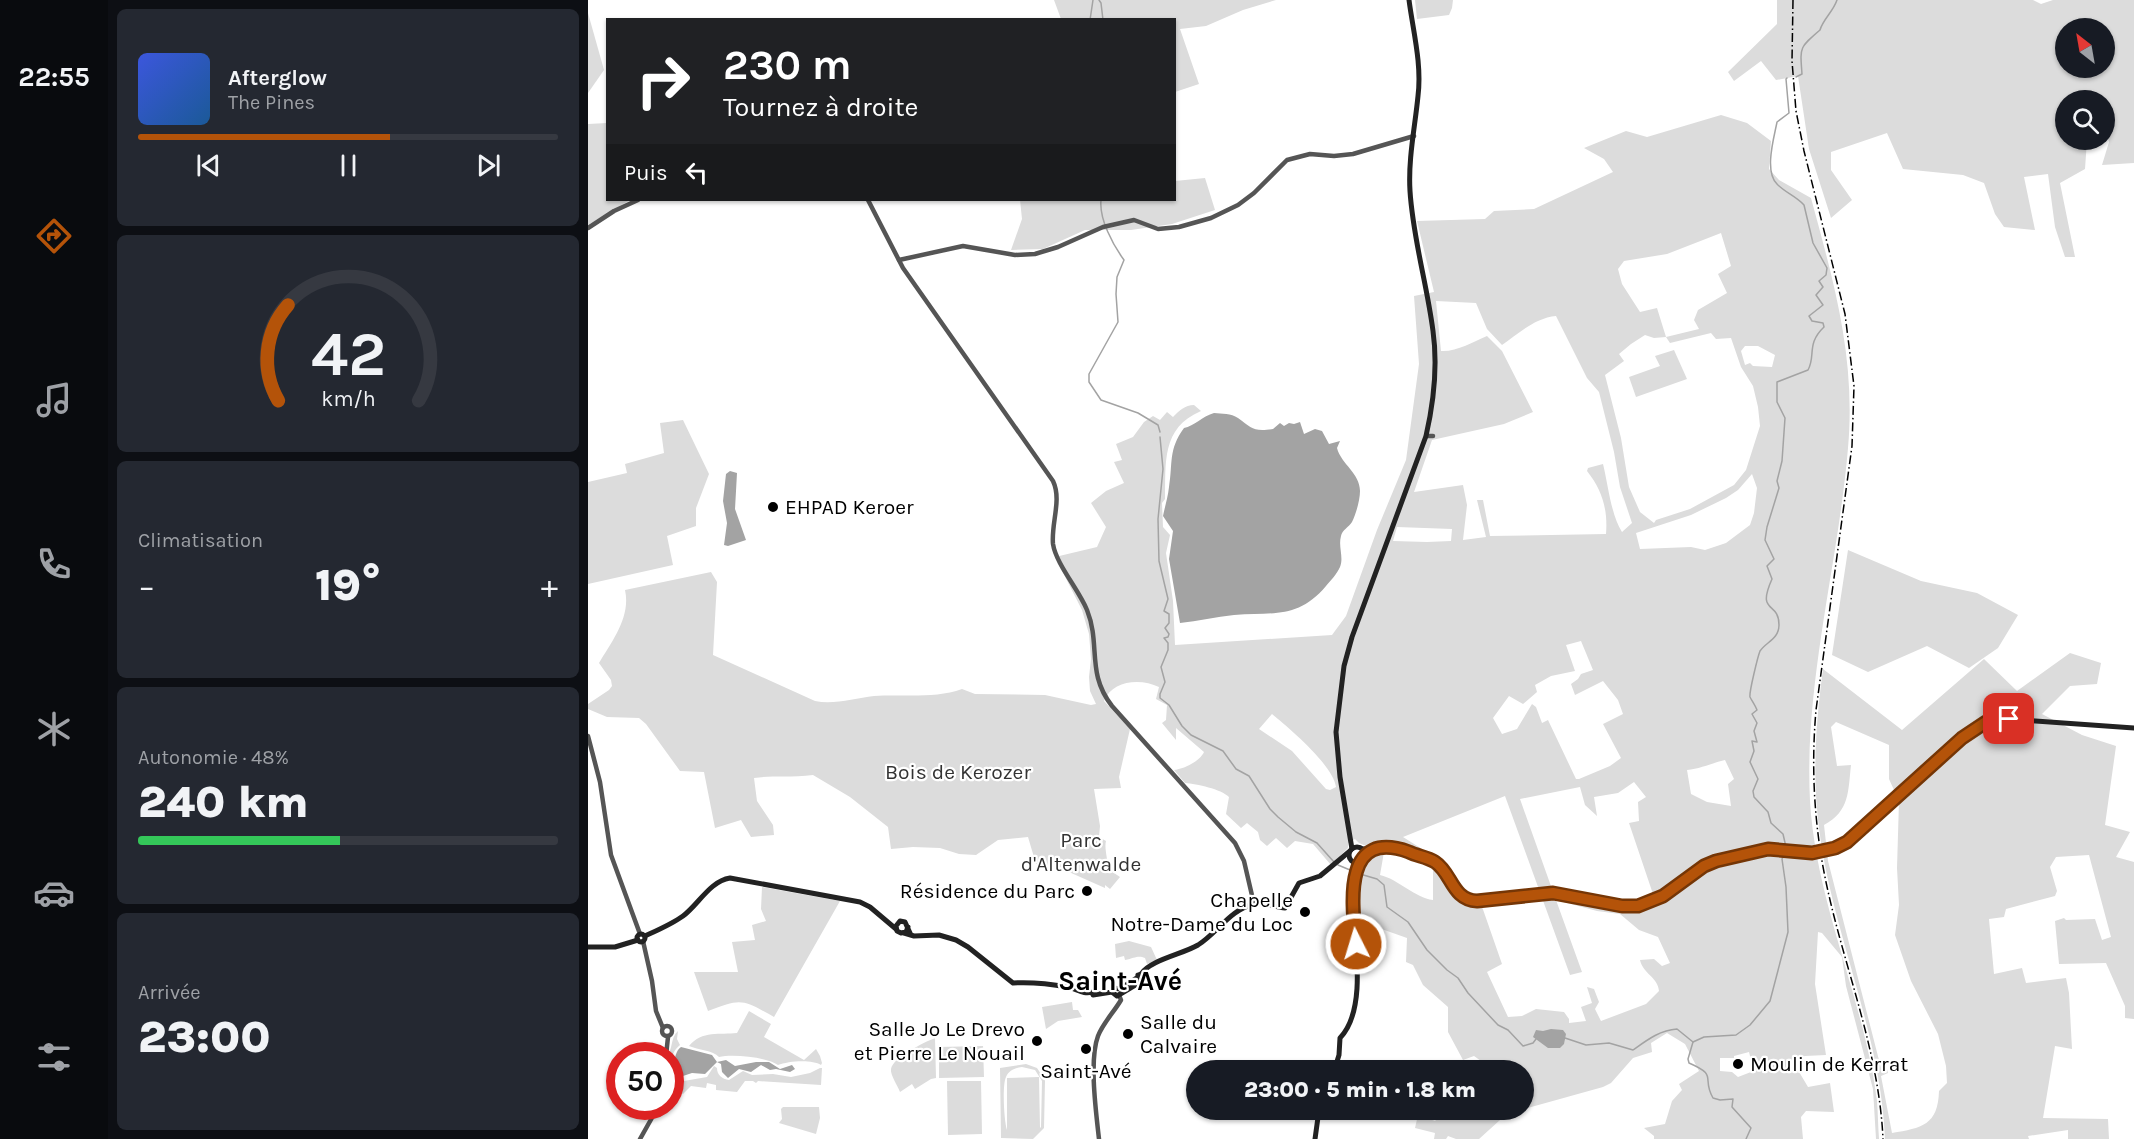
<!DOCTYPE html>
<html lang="fr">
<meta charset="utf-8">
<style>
:root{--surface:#171b24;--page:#242831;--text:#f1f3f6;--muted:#9ea1a6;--line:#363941;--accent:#b45309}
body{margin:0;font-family:Karla,sans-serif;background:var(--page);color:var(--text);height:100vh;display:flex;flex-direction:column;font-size:22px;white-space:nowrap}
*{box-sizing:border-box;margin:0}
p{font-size:20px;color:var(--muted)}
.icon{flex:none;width:33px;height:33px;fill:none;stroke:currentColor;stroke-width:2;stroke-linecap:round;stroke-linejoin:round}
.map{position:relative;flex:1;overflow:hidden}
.side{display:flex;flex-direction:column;gap:9px;padding:9px;background:#0d0f14;width:480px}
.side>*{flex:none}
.guide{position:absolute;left:18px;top:18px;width:570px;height:183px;border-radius:0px;box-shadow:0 2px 4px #0004;background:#202124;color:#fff;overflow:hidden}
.needle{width:39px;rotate:329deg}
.tools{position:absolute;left:1467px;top:18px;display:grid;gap:12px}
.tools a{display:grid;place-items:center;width:60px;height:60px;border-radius:50%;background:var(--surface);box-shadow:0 2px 4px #0004;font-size:30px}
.speed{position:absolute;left:18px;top:1042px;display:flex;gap:12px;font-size:30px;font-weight:700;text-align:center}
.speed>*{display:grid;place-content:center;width:78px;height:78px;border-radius:50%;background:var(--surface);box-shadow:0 2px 4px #0004;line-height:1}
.speed .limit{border:9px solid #d22;background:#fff;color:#111}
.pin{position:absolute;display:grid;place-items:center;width:51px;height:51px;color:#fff;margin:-26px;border-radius:12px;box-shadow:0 3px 9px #0006}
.me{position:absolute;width:66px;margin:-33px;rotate:355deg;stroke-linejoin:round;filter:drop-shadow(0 0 4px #0008)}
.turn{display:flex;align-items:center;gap:21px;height:126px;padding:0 18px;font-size:27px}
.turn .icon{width:78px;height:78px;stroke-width:2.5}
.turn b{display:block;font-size:42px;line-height:51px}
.then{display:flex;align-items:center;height:57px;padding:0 18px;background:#0003;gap:12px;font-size:22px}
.big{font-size:45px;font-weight:800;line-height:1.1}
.side .tile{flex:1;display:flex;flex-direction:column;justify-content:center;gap:9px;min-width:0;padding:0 21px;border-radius:9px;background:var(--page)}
.side .dial{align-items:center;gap:0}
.dial svg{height:156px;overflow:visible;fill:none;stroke:var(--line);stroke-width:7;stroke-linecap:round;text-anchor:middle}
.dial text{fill:var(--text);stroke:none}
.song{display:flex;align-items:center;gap:18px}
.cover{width:72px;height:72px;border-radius:9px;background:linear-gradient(135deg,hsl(230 70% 55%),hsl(210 70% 35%))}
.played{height:6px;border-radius:3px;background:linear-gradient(90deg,var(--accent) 60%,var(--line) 60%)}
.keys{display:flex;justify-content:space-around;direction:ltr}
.heat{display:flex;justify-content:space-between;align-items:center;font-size:33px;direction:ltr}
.charge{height:9px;border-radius:4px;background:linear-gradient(90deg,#34c759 48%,var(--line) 0)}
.trip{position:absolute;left:598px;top:1060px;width:348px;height:60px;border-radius:30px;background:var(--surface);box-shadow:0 2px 4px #0004;font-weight:800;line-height:60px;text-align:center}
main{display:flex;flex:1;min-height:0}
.menu{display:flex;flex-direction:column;width:108px;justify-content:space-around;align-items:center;background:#090b0e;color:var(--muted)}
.menu .icon{width:42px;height:42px}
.menu .current{color:var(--accent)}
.menu b{font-size:27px;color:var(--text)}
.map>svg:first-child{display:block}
.green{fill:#dcdcdc;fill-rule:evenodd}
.water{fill:#a3a3a3}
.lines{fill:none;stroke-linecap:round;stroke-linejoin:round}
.stream{stroke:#a3a3a3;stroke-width:1.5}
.tertiary{stroke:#555;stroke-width:4.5}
.secondary{stroke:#222;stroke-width:5}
.rail{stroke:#000;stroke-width:1.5;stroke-dasharray:9 3 1.5 3;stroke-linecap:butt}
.route-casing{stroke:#753606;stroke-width:15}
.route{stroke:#b45309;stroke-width:10}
.poi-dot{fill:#000;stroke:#fff;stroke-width:2}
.labels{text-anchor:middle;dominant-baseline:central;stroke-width:4.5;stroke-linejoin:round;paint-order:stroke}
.poi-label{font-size:21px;fill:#000;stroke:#fff;text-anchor:start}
.park-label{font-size:21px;fill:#333;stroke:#fff}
.district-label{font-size:27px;font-weight:bold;fill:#000;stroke:#fff}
</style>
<main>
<nav class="menu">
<b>22:55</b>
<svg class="icon current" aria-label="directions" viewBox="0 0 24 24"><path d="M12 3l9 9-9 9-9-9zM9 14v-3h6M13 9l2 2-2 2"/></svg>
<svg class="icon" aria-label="music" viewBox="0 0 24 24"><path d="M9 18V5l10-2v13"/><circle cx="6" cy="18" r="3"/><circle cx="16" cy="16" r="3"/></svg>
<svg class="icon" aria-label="phone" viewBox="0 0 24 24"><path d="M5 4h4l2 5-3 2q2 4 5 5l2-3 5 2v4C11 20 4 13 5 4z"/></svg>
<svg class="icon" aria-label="climate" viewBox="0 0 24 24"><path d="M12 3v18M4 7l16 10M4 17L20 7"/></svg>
<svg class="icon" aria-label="car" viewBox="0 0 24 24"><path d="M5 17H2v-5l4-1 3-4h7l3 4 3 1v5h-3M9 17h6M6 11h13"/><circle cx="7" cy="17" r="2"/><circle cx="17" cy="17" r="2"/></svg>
<svg class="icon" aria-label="filters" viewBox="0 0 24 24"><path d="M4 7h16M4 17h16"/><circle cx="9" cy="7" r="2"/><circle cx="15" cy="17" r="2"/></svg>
</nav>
<section class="side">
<div class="tile">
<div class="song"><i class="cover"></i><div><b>Afterglow</b><p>The Pines</p></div></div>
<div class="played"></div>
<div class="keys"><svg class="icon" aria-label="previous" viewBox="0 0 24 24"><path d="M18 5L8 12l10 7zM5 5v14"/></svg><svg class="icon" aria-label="pause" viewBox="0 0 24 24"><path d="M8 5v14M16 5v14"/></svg><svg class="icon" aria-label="next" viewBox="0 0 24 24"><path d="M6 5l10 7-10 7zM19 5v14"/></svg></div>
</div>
<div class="tile dial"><svg viewBox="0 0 100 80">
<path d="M14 69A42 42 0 1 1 86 69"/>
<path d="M14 69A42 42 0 0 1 19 20" stroke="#b45309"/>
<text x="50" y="56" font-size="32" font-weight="700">42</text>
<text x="50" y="72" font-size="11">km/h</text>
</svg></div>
<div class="tile"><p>Climatisation</p>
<div class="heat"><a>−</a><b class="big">19°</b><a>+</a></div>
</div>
<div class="tile"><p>Autonomie · 48%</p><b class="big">240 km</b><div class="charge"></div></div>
<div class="tile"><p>Arrivée</p><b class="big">23:00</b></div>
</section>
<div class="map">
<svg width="1546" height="1139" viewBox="0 0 1546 1139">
<rect width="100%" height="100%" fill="#fff"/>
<g class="green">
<polygon points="466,0 688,0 655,10 618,26 592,29 611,84 587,92 586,20 473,19"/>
<polygon points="827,0 865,0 864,8 861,15 829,19"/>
<path d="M1189,0H1445L1453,4L1465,0H1546V163L1514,165L1521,142L1517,127L1516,100H1478V140H1499L1497,169L1472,183L1487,257H1477L1467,227L1460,174L1436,177L1447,230L1416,227L1407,214L1396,183L1375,175L1315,169L1299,133L1243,152V170L1264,200L1243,218L1221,149L1210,76L1188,80L1173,61L1146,81L1140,72L1189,24ZM1478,28H1516V68H1478Z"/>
<polygon points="0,13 16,70 0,93"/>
<path d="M1133,115L1159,123L1183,141L1181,169L1191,180L1223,198C1246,283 1268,358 1260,448C1250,566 1216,682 1222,801C1228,904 1276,999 1289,1101C1290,1113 1290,1126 1291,1139H1288L1285,1089L1258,986L1254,957L1234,933L1230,932L1227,984L1238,1055L1217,1056L1209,1058L1207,1065L1220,1087L1242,1083L1246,1112L1218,1111L1213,1117L1215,1139H1066V1136L1056,1128L1077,1124L1084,1101L1094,1090L1091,1084L1111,1071L1097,1044L1079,1033L1063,1043L1064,1052L1045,1058L1023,1083L1015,1087L936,1109V1071H902L903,1068L886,1056L875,1060L860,1032V1007L835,985L825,965L818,962L819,938L771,921C768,893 762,880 780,856L778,846L771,843L767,839L760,843V848L743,865L725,844L707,841L699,848L688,838L679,846L672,840L670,832L659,823L653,828L638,814L641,797C633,789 609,784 597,783L586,770C596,769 612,761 616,752L588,728V740L574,723L578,720L579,705L568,699L571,687C553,678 524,680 516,701L542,729L531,777L533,788L506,789L512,826L511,837L518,841C516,848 520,860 520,869L532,877L522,889L517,885V888L481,872L448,864L440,837L410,840L388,855L371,854L352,848L325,847L303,849L300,827L262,797L225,775C205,778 186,775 166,778L169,801L185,825L186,835L163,837L153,820L127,828L116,772L92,771L58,724L51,718L19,717L0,709V704L21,690L24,686L23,680L11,663C24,641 43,617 37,590L123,572L129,582L125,655L227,701C246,705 267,698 286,696C315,694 347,699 374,689L387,694L457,695L503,705L508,704L502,691L501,677L503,659L501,634L494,610L467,557L509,547L518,527L503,503L518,491L536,483L526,462L534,460L528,444L545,437L556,422L565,416L572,420L579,412L585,417C591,411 597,405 606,405L613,411C573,428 578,463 577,499L574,503L575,527L582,535L578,553L585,601L587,645L744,635L758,616L789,530L818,460L831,364L826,296L846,292L829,221L897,219L906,211L946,209L1025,172L1016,159L996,148L1038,131L1059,137ZM1133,233L1143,266L1130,274L1139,293L1110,310L1106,320L1111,329L1078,337L1069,308L1052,312L1034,284L1030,269L1036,261L1079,254ZM848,301L888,303L899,329L914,345C931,333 947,318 968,316L999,378L1011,392L1026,452L1032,487L1044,523L1034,532C1023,515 1020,484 1015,464L1000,468L999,471C1014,490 1020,509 1018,534L902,536L895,500H889L898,537L875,540L879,505L875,485L826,492L844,440L916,424L945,412L914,351L899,336C885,342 868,352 853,351ZM1123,333L1128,339L1143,338L1153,367L1165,386L1170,407L1172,426L1158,470L1146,485L1102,509L1068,520L1066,523L1052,512L1041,487L1033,438L1017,375L1036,361L1031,354L1043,344L1057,335L1066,338L1078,337L1082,343ZM1157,346H1170L1187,355L1184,367L1165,366L1162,363L1157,365L1153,351ZM1164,474L1169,488L1166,513L1162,525L1138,543L1117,550L1103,547L1052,549L1048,533L1103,515L1138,498L1150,490ZM809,527L864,529L863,541L839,542L805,541ZM993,641L1005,670L993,674L990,679L983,684L987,695L1015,681L1030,700L1035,714L1015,724L1033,758L1022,766L991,779H988L960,720L954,723L948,707L944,704L929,729L914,734L905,718L921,696L935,704L949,692L947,685L963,676L987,671L978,645ZM684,714C701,728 745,765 748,787L742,790L738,789L704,751L671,729ZM1137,760L1146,779L1140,784L1143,806L1119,802L1103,794L1099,770C1112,769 1124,763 1137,760ZM1046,782L1058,797L1050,802L1051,821L1041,823L1066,897L1056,901L1038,903L991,893L964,889L932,799L992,787L997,805L1009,816L1006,797L1030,793ZM917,796L982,975L994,972L968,900L1009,911L1032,914L1051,930L1070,937L1082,963L1074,966L1066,959L1052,960C1055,974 1070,977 1071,991L1058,1004L1013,1021L1007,1009L1011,1002L1006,989L999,987L1004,1003L993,1007L998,1021L981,1023V1019L976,1012L948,1009L934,1016L920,1017L899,972L914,964L891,898L877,894L870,887L853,861L815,837ZM796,852L813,855L845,866V900C827,898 810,879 792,875ZM1161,1052L1163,1060V1072L1150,1077L1144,1072L1132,1071V1058H1146V1056Z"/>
<polygon points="19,123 20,200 42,200 0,225 0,124"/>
<polygon points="617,178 627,210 584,224 543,230 497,230 455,249 423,250 434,219 432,200 586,200 587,181"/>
<polygon points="1086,350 1099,379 1048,397 1041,377 1072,366 1067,356"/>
<polygon points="95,420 121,474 108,508 108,526 79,536 85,565 0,584 0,482 39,473 37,464 76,453 72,423"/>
<polygon points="1260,550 1333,581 1389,593 1430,615 1410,648 1381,668 1339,646 1280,672 1244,655"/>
<path d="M1482,653L1513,663L1509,684L1482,686L1454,714L1494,735L1528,746L1517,825L1542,832L1528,857L1546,862V1019L1537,1018V1006L1518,963L1471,964L1467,921L1476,918L1478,920L1507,919L1514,940L1523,937L1501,855L1468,857L1462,867L1469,891L1467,896L1418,909L1416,917L1401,919L1406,974L1434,968L1438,983L1478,978L1481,993L1484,1049L1467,1046L1455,1118L1520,1119L1521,1139H1480V1130L1440,1136L1441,1139H1297C1293,1032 1244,933 1231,828C1224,775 1228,721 1235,669L1314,730L1396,659L1429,691ZM1248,722L1301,745V779L1311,801L1309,868L1311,905L1307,935L1323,981L1350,1034L1358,1066L1359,1083L1351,1091C1350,1125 1334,1128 1304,1133L1293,1076L1300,1073L1299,1069L1293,1068L1240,861L1236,825C1262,811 1260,791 1263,765L1249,766L1243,727Z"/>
<path d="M174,887L252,901L186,1017C154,999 154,998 120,1011L106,972H150L144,942L167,940L164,925L178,921L173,909Z"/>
<path d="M541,941L563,947L569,960L559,964L557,958C550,955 547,958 537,960L536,956L528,958L527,944Z"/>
<polygon points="484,1002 485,1010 490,1010 494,1017 470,1021 458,1029 454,1007"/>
<path d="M161,1011L183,1024L176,1037L216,1060L228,1049L232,1056L234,1063L233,1065C224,1059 200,1061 190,1065C178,1057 145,1054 131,1057C125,1050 110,1050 101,1046C114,1030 132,1035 149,1033Z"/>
<path d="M90,1031L89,1039L92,1045C80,1055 81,1069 90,1082L119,1077L126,1066L129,1068C129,1075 134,1079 141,1080L155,1071L164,1075L185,1074L203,1077L222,1073L232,1068H234L233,1085L170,1081L168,1083L165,1081H157L149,1092L128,1090V1085L119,1083L118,1088L103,1086L95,1094L86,1090L82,1084V1056H79C85,1050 82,1038 90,1031Z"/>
<path d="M347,1038L348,1078L343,1079L327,1089L324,1084L312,1092C310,1086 302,1075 303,1069C305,1057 337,1042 347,1038Z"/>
<polygon points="395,1046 396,1077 351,1078 351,1047"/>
<path d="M438,1064L449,1068L457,1080L456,1128L445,1139L413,1138L412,1068ZM434,1067L447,1070L454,1081L453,1127L452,1128L451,1077L419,1078V1130C416,1122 414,1085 418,1077C421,1070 427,1068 434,1067Z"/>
<polygon points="359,1081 393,1081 394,1134 360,1135"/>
<polygon points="195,1107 231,1107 232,1118 228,1134 191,1123 194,1119 193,1109"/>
<polygon points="858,1110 934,1110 912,1120 891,1139 868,1139 860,1136 858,1139 846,1139 847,1133 827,1128 830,1115 847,1121"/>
</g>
<g class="water">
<path d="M626,413C634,414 643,413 650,418C664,428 665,432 685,429L692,423L696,426L701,423L706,424L712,422L716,434L727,429L734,431L741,444L752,441L749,448C753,464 772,473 772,491C772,500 768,514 764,522C761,527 754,530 753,536C750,547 756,557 752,567C749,574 743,580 738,586C710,619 686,612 646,615C628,617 610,621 592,623L581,559L585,531L575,516C577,506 580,497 581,487C585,463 580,450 596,428C606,426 615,416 626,413Z"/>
<polygon points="142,471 149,473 147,509 158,540 140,546 136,545 139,523 135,501 138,474"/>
<polygon points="963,1029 975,1030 978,1034 976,1044 972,1048 960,1048 945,1037 948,1030 955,1031"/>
<path d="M93,1047L124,1055L129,1062L138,1060L147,1066L168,1062H181L192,1069L204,1065L207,1069L202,1072L188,1069L182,1070L173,1065L163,1072L151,1069L140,1078L134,1072L133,1064L129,1062L117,1074L104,1073L92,1077L87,1072C86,1064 86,1052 93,1047Z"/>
</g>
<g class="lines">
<g class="stream">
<polyline points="511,0 513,3 515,20"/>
<polyline points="502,20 505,0"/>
<path d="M1208,77L1214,74C1212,47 1211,48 1232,30C1235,19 1245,12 1249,0"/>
<path d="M513,200C511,219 525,245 536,260L529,277L528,294L530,322L501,374V382L513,400L550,413L570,425L572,432"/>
<polyline points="572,437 575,469 570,519 571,561 580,599 576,611 581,614 581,623 577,628 581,634 580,637 576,638 580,643 580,650 573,667 577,682 572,694 572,698 581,705 594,726 603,735 635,751 648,769 661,776 682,809 690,817 708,832 729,843 746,862"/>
<path d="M1198,847L1195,834L1183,823L1180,812L1166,797L1165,791L1170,779L1162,762L1166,751L1164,741L1169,742L1166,731L1169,723L1164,714L1169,710C1167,705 1164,701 1162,697C1161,692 1170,656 1172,651C1178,642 1191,639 1191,625C1191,600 1168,615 1184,579L1179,566L1186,559L1177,540L1179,527L1191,488L1189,481L1194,461L1197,418L1189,402V382L1220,370C1228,356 1218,344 1236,327L1235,323L1224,321L1221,316L1235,305L1228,295L1235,287L1231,281L1238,275L1239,268L1225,243L1216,205C1208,196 1196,192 1189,184C1176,171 1186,138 1189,122L1201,113L1198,79L1199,78"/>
<polyline points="750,865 762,870"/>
<polyline points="772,874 789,879 796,885 799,907 820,922 839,950 859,970 870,978 880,993 910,1025 920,1030 935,1046 945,1043 948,1039"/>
<path d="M977,1038L998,1045L1021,1043L1045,1050C1059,1040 1072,1030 1089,1029L1105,1042"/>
<path d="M1158,1139L1163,1128L1144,1107L1145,1099L1132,1100L1125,1098C1113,1077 1131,1076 1101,1063L1100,1059L1105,1042L1116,1037L1148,1035L1162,1025L1182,1001L1200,932L1198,887L1194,859L1198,851"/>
</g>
<g class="tertiary">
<path d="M280,200L315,268L465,481C474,500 463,523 465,544C468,564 491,590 499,610C513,645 498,673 524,706L647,843L656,861L666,904"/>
<polyline points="0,228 26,211 50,200"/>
<polyline points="311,260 375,246 427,255 447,254 470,247 515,227 546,220 570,229 591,227 623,218 650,205 666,193 699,160 722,154 746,156 765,154 826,136"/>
<polyline points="838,436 845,436"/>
<polyline points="0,736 12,782 23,855 52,934"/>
<polyline points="55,941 64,981 68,1011 75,1028"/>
<circle cx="79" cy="1031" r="5"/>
<polyline points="78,1056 80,1037"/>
<polyline points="52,1139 70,1107"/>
<path d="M511,1139C508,1112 501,1060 510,1036C515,1023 526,1012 533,1000L531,995"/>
</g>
<g class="secondary">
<circle cx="769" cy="855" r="8"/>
<path d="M764,849L752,777L748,732L756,666L764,637L838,436C846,401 850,367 845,331C839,284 825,239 822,191C820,159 827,127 830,96C834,64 825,31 821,0"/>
<path d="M774,849L807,848L846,861L855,870L873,896L883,901C910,902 938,893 965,893C992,894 1025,911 1051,906C1078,901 1094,877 1117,865C1134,857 1157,855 1175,851C1207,844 1226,863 1259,842L1374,738L1398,722L1421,719L1546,728"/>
<polyline points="320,927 318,932 313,933 309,931 308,926 312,921 317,922 322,933"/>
<path d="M316,933L326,936L351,935L368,940L380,947L425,983C442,982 463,984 480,987C489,989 496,995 504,992L505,995L524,992L529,996L549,984L552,979L550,975L553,974L555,977L552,979"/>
<circle cx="53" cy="938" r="4"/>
<path d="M57,936C70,930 84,924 95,916C110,905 122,881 142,878L272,902L282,907L308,929"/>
<polyline points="0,947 27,947 50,940"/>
<path d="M553,974C562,960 595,954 610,945C629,933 643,909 666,904C677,901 687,908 697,908L711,883L732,876L762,851"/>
<polyline points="524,992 526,988 532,989 550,977"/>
<path d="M746,1071L751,1055L752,1038C779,1010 767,945 765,910C764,894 766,878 766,862"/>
<polyline points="727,1139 731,1110"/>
</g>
<path class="rail" d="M1205,0L1204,61L1208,111L1216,151L1257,314L1266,386L1264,446L1228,710C1223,767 1226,825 1238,882C1256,968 1291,1050 1295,1139"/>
</g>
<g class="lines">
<defs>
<path id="route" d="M768,944C764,903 754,828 821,852C829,856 839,857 847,862C864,873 864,900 889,901L965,893L1034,906H1050L1075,896L1116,866L1128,861L1180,849L1224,853L1247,848L1259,842L1374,738L1398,722L1409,719H1421"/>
</defs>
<use href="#route" class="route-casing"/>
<use href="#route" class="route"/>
</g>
<g class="poi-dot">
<circle cx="185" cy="507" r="6"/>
<circle cx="499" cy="891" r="6"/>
<circle cx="717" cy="912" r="6"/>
<circle cx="540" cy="1034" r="6"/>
<circle cx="449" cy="1041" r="6"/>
<circle cx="498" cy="1049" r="6"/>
<circle cx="1150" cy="1064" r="6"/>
</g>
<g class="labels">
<g class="poi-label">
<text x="197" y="507">EHPAD Keroer</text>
<text x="487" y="891" text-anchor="end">Résidence du Parc</text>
<text x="705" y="900" text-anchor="end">Chapelle<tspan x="705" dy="24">Notre-Dame du Loc</tspan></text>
<text x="552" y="1022">Salle du<tspan x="552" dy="24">Calvaire</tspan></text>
<text x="437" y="1029" text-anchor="end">Salle Jo Le Drevo<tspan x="437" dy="24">et Pierre Le Nouail</tspan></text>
<text x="1162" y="1064">Moulin de Kerrat</text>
<text x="498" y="1071" text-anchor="middle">Saint-Avé</text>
</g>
<g class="park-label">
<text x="370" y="772">Bois de Kerozer</text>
<text x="493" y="840">Parc<tspan x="493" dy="24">d'Altenwalde</tspan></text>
</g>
<g class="district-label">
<text x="532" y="981">Saint-Avé</text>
</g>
</g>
</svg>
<div class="tools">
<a><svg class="needle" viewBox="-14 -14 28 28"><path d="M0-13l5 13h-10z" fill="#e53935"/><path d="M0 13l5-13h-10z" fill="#9ea1a6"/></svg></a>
<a><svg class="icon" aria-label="search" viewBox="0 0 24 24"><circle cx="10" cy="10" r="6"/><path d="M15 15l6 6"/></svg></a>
</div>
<div class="speed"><div class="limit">50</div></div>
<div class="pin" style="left:1421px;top:719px;background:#d93025"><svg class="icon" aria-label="arrive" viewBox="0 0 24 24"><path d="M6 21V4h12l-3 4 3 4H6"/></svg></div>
<svg class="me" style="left:768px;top:944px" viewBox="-20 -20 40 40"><circle r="17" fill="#b45309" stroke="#fff" stroke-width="3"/><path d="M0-11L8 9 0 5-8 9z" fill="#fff"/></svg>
<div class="trip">23:00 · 5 min · 1.8 km</div>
<div class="guide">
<div class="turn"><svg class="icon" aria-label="right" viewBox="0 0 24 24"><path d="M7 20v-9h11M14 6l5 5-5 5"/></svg><div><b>230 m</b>Tournez à droite</div></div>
<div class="then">Puis<svg class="icon" aria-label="left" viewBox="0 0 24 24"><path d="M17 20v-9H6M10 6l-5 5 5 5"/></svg></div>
</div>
</div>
</main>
